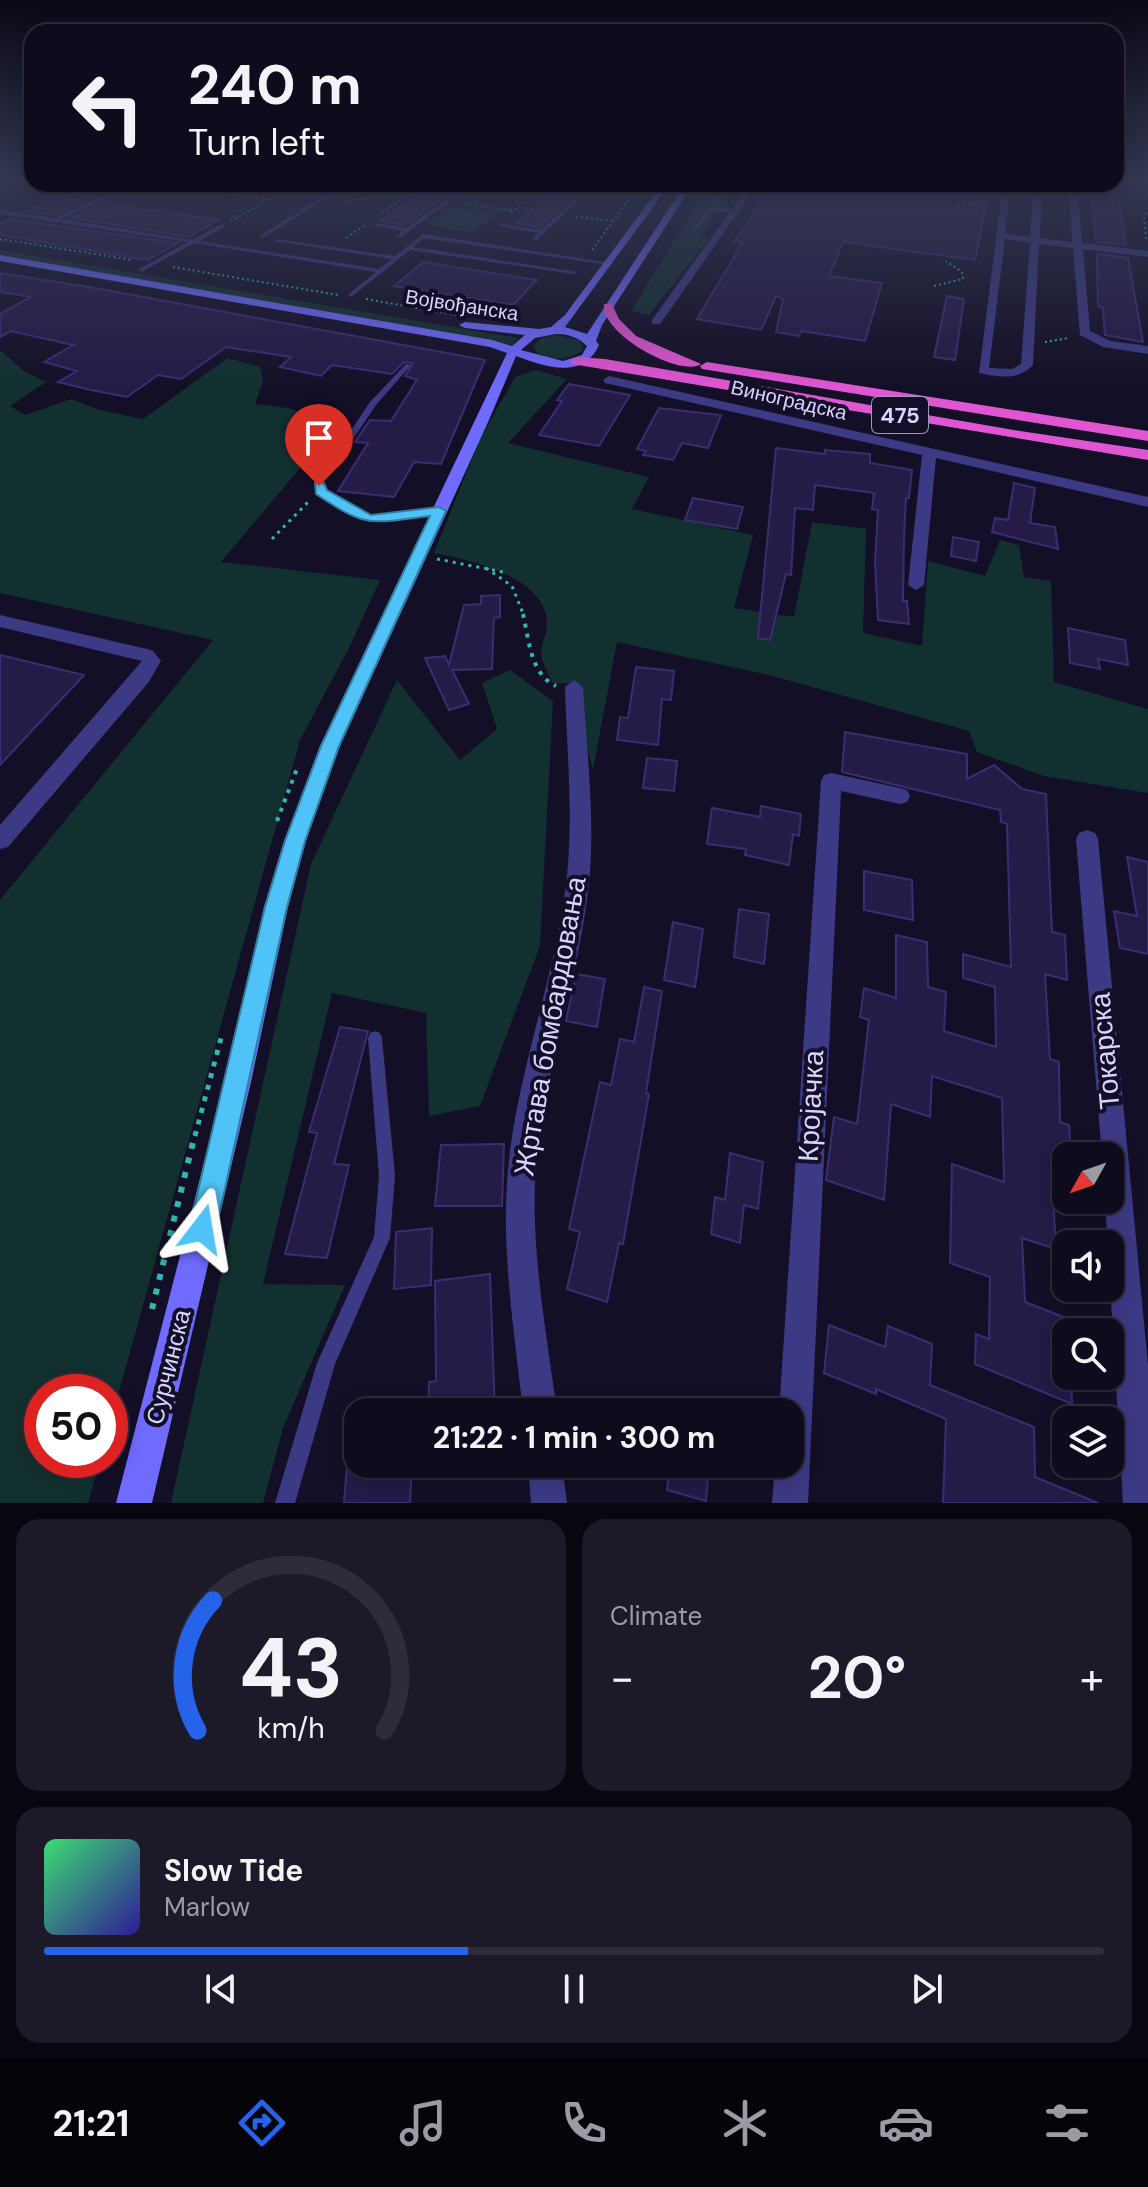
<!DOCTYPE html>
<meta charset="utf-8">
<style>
:root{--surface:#0e0b1c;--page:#1c1929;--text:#f1f3f6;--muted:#9b9ba3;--line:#2e2b3b;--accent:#2563eb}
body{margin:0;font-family:"DM Sans",sans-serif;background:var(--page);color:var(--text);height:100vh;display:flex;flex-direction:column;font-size:30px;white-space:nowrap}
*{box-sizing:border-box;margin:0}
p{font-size:26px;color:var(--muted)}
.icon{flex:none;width:44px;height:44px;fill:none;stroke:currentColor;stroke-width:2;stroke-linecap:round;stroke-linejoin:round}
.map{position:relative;height:1503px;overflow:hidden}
.details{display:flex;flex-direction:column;gap:16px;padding:16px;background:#08060f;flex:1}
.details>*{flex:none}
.hud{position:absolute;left:24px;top:24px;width:1100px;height:168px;border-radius:24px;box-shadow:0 4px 20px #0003,0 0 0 2px var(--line);background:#0e0b1c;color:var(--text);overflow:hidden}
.needle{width:52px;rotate:230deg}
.tools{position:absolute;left:1052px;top:1142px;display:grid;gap:16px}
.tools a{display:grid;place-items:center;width:72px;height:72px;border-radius:16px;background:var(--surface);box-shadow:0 4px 20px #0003,0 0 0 2px var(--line);font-size:40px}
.speed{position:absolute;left:24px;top:1374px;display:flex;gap:16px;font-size:40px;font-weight:700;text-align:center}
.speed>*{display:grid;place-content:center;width:104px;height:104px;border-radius:50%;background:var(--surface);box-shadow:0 4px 20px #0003,0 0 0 2px var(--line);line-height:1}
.speed .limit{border:12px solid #d22;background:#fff;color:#111}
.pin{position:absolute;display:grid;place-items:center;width:68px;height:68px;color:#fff;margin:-82px -34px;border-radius:50% 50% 50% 0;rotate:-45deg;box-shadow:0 0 8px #0007}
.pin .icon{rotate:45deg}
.me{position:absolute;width:88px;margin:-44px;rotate:14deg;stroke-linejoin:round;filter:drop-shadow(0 0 6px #0008)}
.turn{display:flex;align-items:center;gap:28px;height:168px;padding:0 32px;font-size:36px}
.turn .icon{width:104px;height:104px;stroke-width:2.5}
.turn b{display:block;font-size:56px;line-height:68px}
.big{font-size:60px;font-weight:700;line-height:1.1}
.details .tile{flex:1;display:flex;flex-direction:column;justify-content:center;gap:12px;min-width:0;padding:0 28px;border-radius:24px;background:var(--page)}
.details .dial{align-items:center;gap:0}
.dial svg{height:208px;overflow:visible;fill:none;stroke:var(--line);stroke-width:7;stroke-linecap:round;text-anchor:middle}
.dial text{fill:var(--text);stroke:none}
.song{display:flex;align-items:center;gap:24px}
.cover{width:96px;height:96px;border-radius:12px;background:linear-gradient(135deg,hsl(140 70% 55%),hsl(250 70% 35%))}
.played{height:8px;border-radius:4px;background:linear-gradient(90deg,var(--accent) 40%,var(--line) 40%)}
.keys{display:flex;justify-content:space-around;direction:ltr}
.heat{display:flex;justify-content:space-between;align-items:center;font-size:44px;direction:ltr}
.details .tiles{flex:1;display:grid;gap:16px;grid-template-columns:1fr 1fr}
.tile:last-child{grid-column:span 2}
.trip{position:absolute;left:344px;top:1398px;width:460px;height:80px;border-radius:24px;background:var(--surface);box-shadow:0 4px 20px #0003,0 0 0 2px var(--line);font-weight:700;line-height:80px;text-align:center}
.tabs{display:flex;height:128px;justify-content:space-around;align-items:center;background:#06040b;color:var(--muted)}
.tabs .icon{width:56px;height:56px}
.tabs .current{color:var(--accent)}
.tabs b{font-size:36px;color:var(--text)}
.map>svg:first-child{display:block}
.green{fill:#12302f}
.building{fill:#241b47;stroke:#3b2d73;stroke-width:2}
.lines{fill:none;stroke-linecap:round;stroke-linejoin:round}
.path-far4{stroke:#2fb8b0;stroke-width:2;stroke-dasharray:2 3;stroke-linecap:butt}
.path-far3{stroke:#2fb8b0;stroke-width:3;stroke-dasharray:3 5;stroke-linecap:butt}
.path-far2{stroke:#2fb8b0;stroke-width:4;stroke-dasharray:4 6;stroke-linecap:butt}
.path-far1{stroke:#2fb8b0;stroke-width:5;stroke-dasharray:5 7;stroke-linecap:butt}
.path{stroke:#2fb8b0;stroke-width:6;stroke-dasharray:6 9;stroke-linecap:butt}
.service{fill:#3d3a85;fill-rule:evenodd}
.minor{fill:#3d3a85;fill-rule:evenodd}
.secondary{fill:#6f6bff;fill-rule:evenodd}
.trunk{fill:#e055d1;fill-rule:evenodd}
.route{fill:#4fc3f7;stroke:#337fa1;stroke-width:2}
.labels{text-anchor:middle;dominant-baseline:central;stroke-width:8;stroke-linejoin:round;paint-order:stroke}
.far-street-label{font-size:20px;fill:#d9d4ff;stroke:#130f26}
.shield{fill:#130f26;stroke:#9e99be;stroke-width:2}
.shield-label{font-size:22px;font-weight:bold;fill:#d9d4ff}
.street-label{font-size:24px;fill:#d9d4ff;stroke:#130f26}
.near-street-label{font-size:28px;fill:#d9d4ff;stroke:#130f26}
</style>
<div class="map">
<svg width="1148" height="1503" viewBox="0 0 1148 1503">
<rect width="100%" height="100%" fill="#130f26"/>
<g class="green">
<polygon points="709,184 740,184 700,237 708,239 649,315 631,311"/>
<polygon points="453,207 498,213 473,233 427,225"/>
<polygon points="0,250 518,338 512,345 0,255"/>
<path d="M557,335L579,340L583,347L582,351C567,361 550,361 536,352L533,346L542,338Z"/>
<polygon points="0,350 25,372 46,382 10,406 25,415 71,399 96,409 143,419 228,358 260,367 263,381 255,404 288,408 337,424 221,562 380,580 349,648 300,740 110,1424 110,1392 42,1392 42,1460 100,1460 88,1503 0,1503 0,900 213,640 0,593"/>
<path d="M536,370L567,379L508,443L649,477L632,509L753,535L734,608L794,617L812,522L866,529L863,633L922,646L928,561L985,576L1000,540L1019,545L1024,577L1051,581L1054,682L1148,709V793L1044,776L977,752L969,731L773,676L617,642L593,769L584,738L581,684L552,683C549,675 542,663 541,654C541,644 547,634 547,623C546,576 469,560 434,553L480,439L515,377Z"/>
<polygon points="510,670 553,701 540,946 480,1106 429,1116 426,1013 332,993 263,1284 345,1285 283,1428 263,1503 171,1503 311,864 397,680 460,760 497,729 482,683"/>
</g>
<g class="building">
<polygon points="434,184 463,184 405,225 380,221"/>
<polygon points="562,184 586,184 540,227 516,223"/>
<polygon points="773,184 843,191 845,187 863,190 863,184 990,184 975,260 843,242 829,276 882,283 865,341 808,332 801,331 799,336 776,332 783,299 776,296 761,330 697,319 743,242 735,241"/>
<polygon points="1090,185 1117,188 1126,245 1096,242"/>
<polygon points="60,197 86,201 55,215 27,211"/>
<polygon points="103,203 218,220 189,237 72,218"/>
<polygon points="10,219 177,243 148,260 0,235 0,223"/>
<polygon points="1097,254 1128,258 1143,342 1105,335 1103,308 1098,307"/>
<polygon points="423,262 537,280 513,305 394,286"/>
<polygon points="0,273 89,287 485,360 441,464 414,462 394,497 338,491 368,443 355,442 370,420 391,421 417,380 405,376 413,363 404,362 392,374 332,365 321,376 280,367 291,357 226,347 181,379 158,375 127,397 91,390 58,382 77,371 44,362 73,345 11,331 0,337 0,314 31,297 0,292"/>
<polygon points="947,296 964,299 955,360 934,357"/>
<polygon points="569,384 630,395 599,446 539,435 562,401 557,400"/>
<polygon points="659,408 721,415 708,448 682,443 673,460 643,455 646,451 637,449"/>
<polygon points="776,448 825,454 825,450 870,454 870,463 912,470 909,498 906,498 904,536 903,601 907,601 909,624 878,620 875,562 878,510 872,509 874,493 815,485 813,510 795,508 791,575 786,574 770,640 758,638"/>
<polygon points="1014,483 1035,488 1030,523 1055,527 1058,549 992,532 995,518 1008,520"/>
<polygon points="693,498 743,507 737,529 685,520"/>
<polygon points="953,537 979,542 976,561 951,556"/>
<polygon points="500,595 500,617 494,618 492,669 452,670 469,704 449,710 425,658 445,656 449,665 464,605 481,604 481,596"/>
<polygon points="1068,628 1125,640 1128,665 1098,659 1100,669 1070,663"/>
<polygon points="0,655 84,675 0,765"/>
<polygon points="636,667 674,671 671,700 662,699 658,745 617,740 620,717 628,718"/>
<polygon points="845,732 967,754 967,779 994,765 1022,789 1046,794 1052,932 1065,935 1067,980 1045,974 1050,1059 1059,1062 1060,1122 1069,1125 1071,1156 1066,1156 1066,1184 1052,1179 1056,1249 1022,1238 1025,1302 1066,1318 1066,1376 1071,1376 1072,1404 975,1364 976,1334 989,1339 990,1277 950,1263 952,1164 1004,1182 1002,1098 932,1076 930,1117 891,1104 884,1200 826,1180 834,1117 857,1124 869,1020 860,1017 864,988 896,998 896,935 927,942 928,987 946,992 944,1031 996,1047 995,987 963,978 963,954 1011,967 1007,824 1001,822 1000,810 842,772"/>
<polygon points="647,758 677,761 674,791 643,788"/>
<polygon points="761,806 801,814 799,836 793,834 789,865 745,855 746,849 707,844 712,808 760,817"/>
<polygon points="1127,857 1148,862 1148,954 1120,948 1114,911 1137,916"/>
<polygon points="864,871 912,880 913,920 864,910"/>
<polygon points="739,909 769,914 764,964 734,957"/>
<polygon points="673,922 703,929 695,987 664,980"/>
<polygon points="576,974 605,979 597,1027 566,1021"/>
<polygon points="644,987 662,991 646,1093 649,1094 623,1244 619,1243 607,1302 567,1289 580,1232 569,1229 600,1082 611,1085 620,1039 634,1042"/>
<polygon points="340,1027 368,1031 334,1164 349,1165 327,1258 285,1254 317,1133 309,1132"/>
<polygon points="504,1144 502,1206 435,1206 441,1145"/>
<polygon points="730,1153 763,1162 758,1209 744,1205 740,1243 711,1234 715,1197 725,1200"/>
<polygon points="432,1228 431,1285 394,1289 396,1232"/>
<polygon points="490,1274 495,1412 428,1412 429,1382 436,1381 435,1281"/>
<polygon points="829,1325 885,1347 888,1326 932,1344 930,1385 1034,1427 1035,1477 1098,1503 943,1503 946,1419 876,1389 876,1394 824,1373"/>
<polygon points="347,1464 412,1464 410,1503 344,1503"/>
<polygon points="670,1464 709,1464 706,1501 667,1490"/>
</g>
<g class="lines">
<g class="path-far4">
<polyline points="1145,177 1148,197"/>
<polyline points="163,184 197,189"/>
<polyline points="222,193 269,199 231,221"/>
<polyline points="270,199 296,184"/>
<polyline points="344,202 381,196 402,198"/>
<polyline points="465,204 514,211"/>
<polyline points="958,206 982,202 978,194 966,190"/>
<polyline points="382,213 425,184"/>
<polyline points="511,213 543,184"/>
<polyline points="576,217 613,221"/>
<polyline points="346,238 365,225"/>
<polyline points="0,239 133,260"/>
<polyline points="1146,239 1144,218 1148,210"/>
<polyline points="592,250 640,184"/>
<polyline points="173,267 338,295"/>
<polyline points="934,286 963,279 962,272 946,261"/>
<polyline points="366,299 456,315"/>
<polyline points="1045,342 1069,338"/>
</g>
<g class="path-far3">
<polyline points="272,539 310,500"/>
<polyline points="437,559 503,572"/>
<polyline points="486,568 512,586 524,616"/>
</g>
<g class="path-far2">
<path d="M523,614C529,639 530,674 556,686"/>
<polyline points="277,821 298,766"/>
</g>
<polyline class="path-far1" points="195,1136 221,1038"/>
<polyline class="path" points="152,1309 195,1134"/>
<g class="service">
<polygon points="125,184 129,184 127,189 62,219 192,240 222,224 224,227 199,241 379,269 392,259 274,241 277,239 395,256 423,234 612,263 609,265 424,238 413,247 577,272 574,274 410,250 351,297 348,295 349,294 376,272 194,243 141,272 139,269 188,242 0,214 0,210 55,218 123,187"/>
<polygon points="207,184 215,184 215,185 213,186"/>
<polygon points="344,184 349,184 264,237 259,236"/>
<polygon points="468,184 473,184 401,237 396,236 403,231 373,225 376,223 406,228"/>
<polygon points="590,184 595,184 537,240 532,239 538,233 500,226 503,224 541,230"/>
<polygon points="727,184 731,184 714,208 734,210 736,213 712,211 696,230 692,230"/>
<polygon points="406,364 411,365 376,405 324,482 324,488 358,512 371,516 439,508 443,511 439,514 370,522 352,516 317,491 316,482 370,402"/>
<polygon points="375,1031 380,1033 382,1038 395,1176 390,1238 335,1364 295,1503 275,1503 317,1363 374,1237 379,1176 368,1038 370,1033"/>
</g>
<g class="minor">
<polygon points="750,184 758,184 660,324 652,324 652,320"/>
<path d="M1003,184H1011L1005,234L1030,237L1034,184H1042L1040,238L1072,242L1069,184H1077L1082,243L1148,251V257L1083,249L1090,331L1110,341L1148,346V354L1103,347L1080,335L1073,248L1039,244L1033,365C1018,381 998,377 979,373ZM1005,239L1030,243L1021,364L1012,369L989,368Z"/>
<polygon points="609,376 1148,497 1148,507 936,458 924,585 916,590 908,585 922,455 605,383 603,380"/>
<polygon points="0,615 147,649 153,651 161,661 148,683 8,847 0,849 0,825 142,661 0,627"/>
<path d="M574,680L583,687C587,757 597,830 587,900C574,995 540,1086 535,1182C532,1258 547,1336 557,1412H523C515,1336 502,1259 507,1183C513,1086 550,994 564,899C575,829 567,757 565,687Z"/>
<polygon points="831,773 900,788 907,790 910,796 907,802 900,804 841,791 808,1503 772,1503 775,1464 790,1464 790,1412 779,1412 821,781 824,775"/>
<polygon points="1087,830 1095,833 1098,839 1148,1365 1148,1503 1123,1503 1105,1200 1110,1200 1110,1156 1102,1156 1076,839 1079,833"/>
<polygon points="528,1464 562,1464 567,1503 531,1503"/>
</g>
<path class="secondary" d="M662,184H670L565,327L587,334L685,184H693L602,325L596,341L599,345C583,380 546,367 516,356L489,420L340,746L306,841L288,907L251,1082L152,1503H116L225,1082L264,907L284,841L320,746L507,353L490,347L0,261V255L492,340L512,346L525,335L465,328L459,325L465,322L539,329L551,327L565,315ZM556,334C568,334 578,337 587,346L582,355L563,361L521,350L535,338Z"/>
<g class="trunk">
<path d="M604,304H612L619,319L636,336L701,364C682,378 601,335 604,304Z"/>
<polygon points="577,357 605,359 1020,431 1148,450 1148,460 572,364 570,361"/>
<polygon points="707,362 1148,431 1148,441 702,369 700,366"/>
</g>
</g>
<linearGradient id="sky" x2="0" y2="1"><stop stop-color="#0a0815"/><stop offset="0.46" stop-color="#333752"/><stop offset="1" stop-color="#333752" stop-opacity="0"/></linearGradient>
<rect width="1148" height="388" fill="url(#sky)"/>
<path class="route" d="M315,483H324L327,490L371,515L439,507L446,511L339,746L305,841L287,907L216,1229L212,1238L202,1242L193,1238L189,1229L265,907L285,841L321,746L430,516C370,523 368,529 316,494Z"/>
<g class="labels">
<g class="far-street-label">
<text transform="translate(462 305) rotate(9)">Војвођанска</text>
<text transform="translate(789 400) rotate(13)">Виноградска</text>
</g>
<rect class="shield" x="872" y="397" width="56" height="36" rx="6"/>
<g class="shield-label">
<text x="900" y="415">475</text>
</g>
<g class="street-label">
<text transform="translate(168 1367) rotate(-76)">Сурчинска</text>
</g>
<g class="near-street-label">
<text transform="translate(550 1026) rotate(-80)">Жртава бомбардовања</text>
<text transform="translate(1105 1051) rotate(-95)">Токарска</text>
<text transform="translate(811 1106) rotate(-87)">Кројачка</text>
</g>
</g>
</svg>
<div class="tools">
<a><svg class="needle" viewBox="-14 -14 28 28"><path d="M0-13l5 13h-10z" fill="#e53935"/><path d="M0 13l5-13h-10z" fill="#9b9ba3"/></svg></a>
<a><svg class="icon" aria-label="sound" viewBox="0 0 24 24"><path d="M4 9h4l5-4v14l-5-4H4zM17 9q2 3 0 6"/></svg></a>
<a><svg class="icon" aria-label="search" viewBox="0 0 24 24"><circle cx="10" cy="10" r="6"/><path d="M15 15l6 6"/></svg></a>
<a><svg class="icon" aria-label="layers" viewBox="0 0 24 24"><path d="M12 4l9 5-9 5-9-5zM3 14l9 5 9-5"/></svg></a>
</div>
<div class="speed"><div class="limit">50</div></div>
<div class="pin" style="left:319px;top:486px;background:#d93025"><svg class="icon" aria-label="arrive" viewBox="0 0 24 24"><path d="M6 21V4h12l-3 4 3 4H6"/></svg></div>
<svg class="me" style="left:202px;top:1229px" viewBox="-20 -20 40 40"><path d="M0-17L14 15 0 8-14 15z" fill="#4fc3f7" stroke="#fff" stroke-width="4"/></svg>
<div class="trip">21:22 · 1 min · 300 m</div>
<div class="hud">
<div class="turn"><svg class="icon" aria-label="left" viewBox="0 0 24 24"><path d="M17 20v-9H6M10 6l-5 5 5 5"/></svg><div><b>240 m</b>Turn left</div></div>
</div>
</div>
<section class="details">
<div class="tiles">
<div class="tile dial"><svg viewBox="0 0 100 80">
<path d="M14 69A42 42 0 1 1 86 69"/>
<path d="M14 69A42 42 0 0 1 20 19" stroke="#2563eb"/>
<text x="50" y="56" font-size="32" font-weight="700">43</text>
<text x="50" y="72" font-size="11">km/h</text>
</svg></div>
<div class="tile"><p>Climate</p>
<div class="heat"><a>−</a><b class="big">20°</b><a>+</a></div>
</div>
<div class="tile">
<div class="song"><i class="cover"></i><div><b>Slow Tide</b><p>Marlow</p></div></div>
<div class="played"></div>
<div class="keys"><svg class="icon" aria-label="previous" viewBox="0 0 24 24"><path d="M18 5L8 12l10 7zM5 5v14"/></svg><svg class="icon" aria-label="pause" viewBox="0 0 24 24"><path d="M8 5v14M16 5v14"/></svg><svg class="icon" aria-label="next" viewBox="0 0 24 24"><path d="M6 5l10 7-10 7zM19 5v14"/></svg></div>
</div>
</div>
</section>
<nav class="tabs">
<b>21:21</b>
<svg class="icon current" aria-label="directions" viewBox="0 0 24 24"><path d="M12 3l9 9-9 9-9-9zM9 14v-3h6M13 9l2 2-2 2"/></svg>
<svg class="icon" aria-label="music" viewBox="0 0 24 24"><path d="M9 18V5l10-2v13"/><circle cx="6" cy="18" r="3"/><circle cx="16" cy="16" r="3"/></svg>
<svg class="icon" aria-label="phone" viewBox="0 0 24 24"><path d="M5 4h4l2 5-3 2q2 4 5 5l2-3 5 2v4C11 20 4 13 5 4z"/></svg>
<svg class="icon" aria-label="climate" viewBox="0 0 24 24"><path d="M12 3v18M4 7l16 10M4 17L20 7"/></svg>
<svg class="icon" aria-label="car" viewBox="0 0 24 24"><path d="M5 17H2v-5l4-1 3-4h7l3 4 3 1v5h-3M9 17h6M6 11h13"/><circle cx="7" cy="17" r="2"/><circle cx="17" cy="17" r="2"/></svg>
<svg class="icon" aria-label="filters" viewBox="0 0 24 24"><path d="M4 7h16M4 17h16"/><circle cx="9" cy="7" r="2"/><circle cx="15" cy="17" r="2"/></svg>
</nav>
